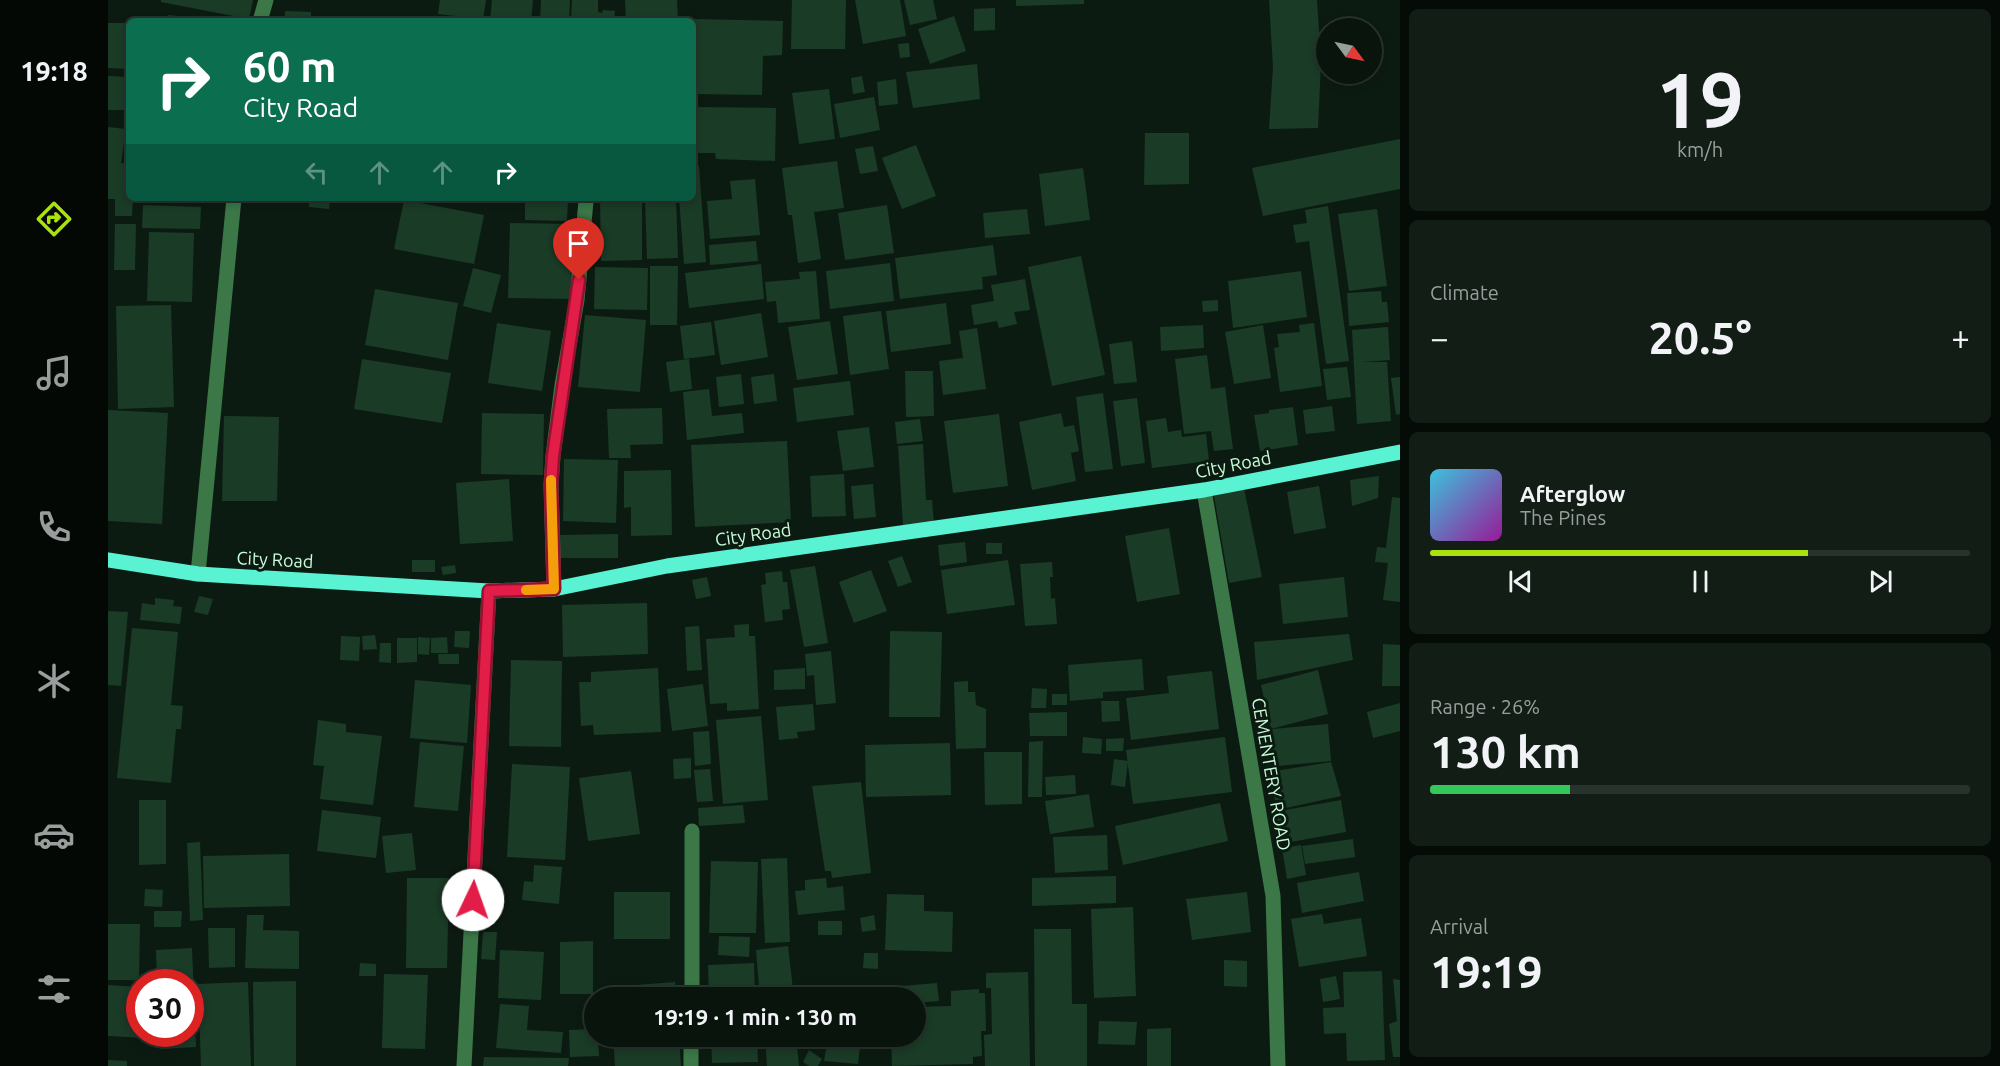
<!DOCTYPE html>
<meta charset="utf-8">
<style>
:root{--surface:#09140d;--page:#121d16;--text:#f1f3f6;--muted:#999e9d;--line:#29332e;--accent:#aae210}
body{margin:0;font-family:Ubuntu,sans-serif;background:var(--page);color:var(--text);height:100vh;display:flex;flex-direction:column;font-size:22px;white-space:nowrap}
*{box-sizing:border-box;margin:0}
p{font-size:20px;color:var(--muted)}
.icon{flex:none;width:33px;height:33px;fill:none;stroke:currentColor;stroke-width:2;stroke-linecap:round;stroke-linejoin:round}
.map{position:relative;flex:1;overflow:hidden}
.sheet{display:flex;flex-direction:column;gap:9px;padding:9px;background:#050b07;width:600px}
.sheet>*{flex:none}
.top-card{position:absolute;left:18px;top:18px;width:570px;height:183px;border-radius:9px;box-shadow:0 3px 9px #0003,0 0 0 2px var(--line);background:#0b6e4f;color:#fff;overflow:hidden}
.needle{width:39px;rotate:123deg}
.fabs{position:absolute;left:1208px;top:18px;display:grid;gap:12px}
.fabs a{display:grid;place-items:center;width:66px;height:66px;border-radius:50%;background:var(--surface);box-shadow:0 3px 9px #0003,0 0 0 2px var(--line);font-size:30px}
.speed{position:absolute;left:18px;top:969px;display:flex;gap:12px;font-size:30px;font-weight:700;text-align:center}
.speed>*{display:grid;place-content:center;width:78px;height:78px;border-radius:50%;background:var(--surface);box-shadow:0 3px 9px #0003,0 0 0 2px var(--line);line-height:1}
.speed .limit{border:9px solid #d22;background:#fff;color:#111}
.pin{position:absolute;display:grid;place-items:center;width:51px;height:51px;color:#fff;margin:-62px -26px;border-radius:50% 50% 50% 0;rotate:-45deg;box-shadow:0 0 6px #0007}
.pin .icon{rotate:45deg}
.me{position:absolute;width:66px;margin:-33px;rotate:3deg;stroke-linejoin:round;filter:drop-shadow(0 0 4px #0008)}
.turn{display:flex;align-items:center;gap:21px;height:126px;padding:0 18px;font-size:27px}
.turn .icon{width:78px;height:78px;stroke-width:2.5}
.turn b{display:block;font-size:42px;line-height:51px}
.lanes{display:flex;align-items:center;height:57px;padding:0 18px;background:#0003;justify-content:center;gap:30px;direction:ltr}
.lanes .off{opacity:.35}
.big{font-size:45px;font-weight:600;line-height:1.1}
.sheet .widget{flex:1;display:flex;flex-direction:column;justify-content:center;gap:9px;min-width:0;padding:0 21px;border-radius:9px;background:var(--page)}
.sheet .dial{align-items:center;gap:0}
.dial b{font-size:78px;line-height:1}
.song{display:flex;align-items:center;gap:18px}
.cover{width:72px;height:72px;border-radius:9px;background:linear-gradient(135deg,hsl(190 70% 55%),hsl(300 70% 35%))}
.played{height:6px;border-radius:3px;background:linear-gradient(90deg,var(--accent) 70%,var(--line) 70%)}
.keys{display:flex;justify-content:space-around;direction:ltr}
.heat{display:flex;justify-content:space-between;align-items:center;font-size:33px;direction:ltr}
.charge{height:9px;border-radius:4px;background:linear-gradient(90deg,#34c759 26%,var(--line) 0)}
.trip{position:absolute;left:476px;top:987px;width:342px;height:60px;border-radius:30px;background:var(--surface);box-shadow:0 3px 9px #0003,0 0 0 2px var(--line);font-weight:600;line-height:60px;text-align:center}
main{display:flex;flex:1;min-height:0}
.tab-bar{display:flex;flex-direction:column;width:108px;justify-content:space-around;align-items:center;background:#040805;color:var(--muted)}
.tab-bar .icon{width:42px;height:42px}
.tab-bar .selected{color:var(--accent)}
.tab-bar b{font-size:27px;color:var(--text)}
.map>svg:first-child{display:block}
.building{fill:#1a3b26}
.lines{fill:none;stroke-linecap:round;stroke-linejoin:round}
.minor{stroke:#3b7747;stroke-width:15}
.major{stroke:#59f3d3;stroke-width:15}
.route-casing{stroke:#92132f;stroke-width:15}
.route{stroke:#e11d48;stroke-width:10}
.slow{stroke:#f59e0b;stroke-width:10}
.labels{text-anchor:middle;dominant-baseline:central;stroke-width:6;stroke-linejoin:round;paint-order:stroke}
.street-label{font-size:18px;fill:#cafbd8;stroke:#0c1b11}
</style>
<main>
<nav class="tab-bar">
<b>19:18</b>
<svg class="icon selected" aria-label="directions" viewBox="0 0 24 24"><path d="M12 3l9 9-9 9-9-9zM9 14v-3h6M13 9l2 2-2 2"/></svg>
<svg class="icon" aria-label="music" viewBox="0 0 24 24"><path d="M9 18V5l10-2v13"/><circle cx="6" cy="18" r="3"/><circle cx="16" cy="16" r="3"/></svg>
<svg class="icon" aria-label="phone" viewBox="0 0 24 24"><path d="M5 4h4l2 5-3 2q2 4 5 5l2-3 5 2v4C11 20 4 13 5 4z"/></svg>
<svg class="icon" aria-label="climate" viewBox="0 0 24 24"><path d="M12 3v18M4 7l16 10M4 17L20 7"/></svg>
<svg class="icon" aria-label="car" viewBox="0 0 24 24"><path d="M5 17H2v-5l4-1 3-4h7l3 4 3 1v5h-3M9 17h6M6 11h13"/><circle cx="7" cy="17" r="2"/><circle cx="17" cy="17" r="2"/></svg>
<svg class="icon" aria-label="filters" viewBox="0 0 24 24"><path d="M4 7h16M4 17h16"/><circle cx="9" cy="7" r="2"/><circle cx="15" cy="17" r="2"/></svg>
</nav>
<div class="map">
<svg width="1292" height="1066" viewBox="0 0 1292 1066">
<rect width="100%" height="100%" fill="#0c1b11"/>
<g class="building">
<polygon points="53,0 145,0 141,19 53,2"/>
<polygon points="332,0 378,0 375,19 330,14"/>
<polygon points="384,0 425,0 423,21 382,21"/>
<polygon points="433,0 462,0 461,21 432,21"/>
<polygon points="464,0 490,0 490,12 494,13 495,10 507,11 506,21 463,21"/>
<polygon points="517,0 569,0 570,21 518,21"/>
<polygon points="684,0 738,0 737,49 683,49"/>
<polygon points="747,0 792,0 798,36 755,44"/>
<polygon points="796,0 825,0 829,19 802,25"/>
<polygon points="908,0 976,0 976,4 908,6"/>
<polygon points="1161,0 1209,0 1213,63 1210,128 1161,129 1165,67"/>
<polygon points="887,8 887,30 866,31 866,9"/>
<polygon points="177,11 203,12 203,21 177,21"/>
<polygon points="60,15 97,19 97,21 59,21"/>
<polygon points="846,16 858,51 822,64 810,29"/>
<polygon points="585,19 675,21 674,55 655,56 654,95 585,94"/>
<polygon points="0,23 21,23 21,69 0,68"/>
<polygon points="801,43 802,57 792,58 790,44"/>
<polygon points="869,64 872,99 805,108 798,72"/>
<polygon points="0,76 21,77 21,110 0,110"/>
<polygon points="754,76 757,92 745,94 743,78"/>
<polygon points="788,79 790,104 771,106 769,82"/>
<polygon points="721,89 727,139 691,144 684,93"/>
<polygon points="766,97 772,130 732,138 726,104"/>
<polygon points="587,107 668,108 667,161 608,159 607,153 586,153"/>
<polygon points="0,127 18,129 13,163 21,164 21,198 25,198 24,216 7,216 7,199 0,199"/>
<polygon points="1037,133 1081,133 1081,184 1036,185"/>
<polygon points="1292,139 1292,189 1155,216 1144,168"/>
<polygon points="808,145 828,196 794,209 774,158"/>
<polygon points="765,146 770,171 752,174 747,149"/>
<polygon points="729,161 736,208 706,212 713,259 690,263 684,215 680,215 674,168"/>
<polygon points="585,165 591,166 598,262 576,264 571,198 585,198"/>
<polygon points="975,168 982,220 937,226 931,174"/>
<polygon points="647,179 652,235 602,239 599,201 624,199 622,181"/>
<polygon points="201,198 222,198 221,209 201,207"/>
<polygon points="492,198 534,198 534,260 493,261"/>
<polygon points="537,198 568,198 570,258 539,259"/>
<polygon points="417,199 460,200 459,221 417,220"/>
<polygon points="296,200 376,215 366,264 286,249"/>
<polygon points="35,205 93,207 92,229 34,228"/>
<polygon points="779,205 786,253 737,260 730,213"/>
<polygon points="1220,206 1241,361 1218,364 1201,241 1188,243 1185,225 1199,223 1197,210"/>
<polygon points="919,209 922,234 877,238 875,213"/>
<polygon points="1269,209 1279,286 1241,291 1230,214"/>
<polygon points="402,223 466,224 464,299 400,298"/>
<polygon points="7,224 28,224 27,270 6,270"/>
<polygon points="41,232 86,233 84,302 39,301"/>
<polygon points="648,241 650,261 602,265 601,245"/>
<polygon points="885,245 889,275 874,277 875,289 792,299 787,258"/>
<polygon points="973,256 997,375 944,386 920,267"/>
<polygon points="782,263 786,301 722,309 718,271"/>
<polygon points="653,264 656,299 581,308 577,273"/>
<polygon points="542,266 570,266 569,325 542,325"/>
<polygon points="487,267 540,268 539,310 486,309"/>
<polygon points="365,268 393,275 383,313 355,306"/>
<polygon points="708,271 712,319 670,323 668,301 659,302 657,282 692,279 691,272"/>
<polygon points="1193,271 1199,317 1125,328 1120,281"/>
<polygon points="917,279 922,310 906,312 909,324 891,328 889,321 866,325 863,305 886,301 883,285"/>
<polygon points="267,289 350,303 340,360 257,345"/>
<polygon points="1273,291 1274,302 1279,302 1281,322 1241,326 1239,293"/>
<polygon points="1110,300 1110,311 1095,312 1094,301"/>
<polygon points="838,303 843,344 783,352 778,311"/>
<polygon points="63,305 66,407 10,409 8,306"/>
<polygon points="773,311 781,369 742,375 735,316"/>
<polygon points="653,313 660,357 613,365 606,321"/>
<polygon points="477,315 538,320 532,392 470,387"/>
<polygon points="722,321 730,374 689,380 680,327"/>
<polygon points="603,322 607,355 576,359 572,326"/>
<polygon points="389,323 443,331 434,391 380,383"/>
<polygon points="1206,323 1214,386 1172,392 1166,348 1171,347 1169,334 1192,332 1191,325"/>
<polygon points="1095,325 1096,348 1053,351 1052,327"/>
<polygon points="1155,325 1163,378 1126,384 1117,332"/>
<polygon points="1280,327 1282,360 1254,362 1279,362 1283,421 1249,424 1244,330"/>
<polygon points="869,328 878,389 835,395 831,361 855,358 851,331"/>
<polygon points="1024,341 1029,382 1006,384 1001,344"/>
<polygon points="1099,355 1103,389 1117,387 1125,449 1106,451 1103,431 1076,434 1067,359"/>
<polygon points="254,359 343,373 334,423 246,409"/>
<polygon points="581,359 584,389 562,392 558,362"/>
<polygon points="1239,367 1243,397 1219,400 1215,369"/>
<polygon points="797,371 825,371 826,416 798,417"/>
<polygon points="633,374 636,404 611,407 608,377"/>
<polygon points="666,374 669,401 646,404 643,377"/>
<polygon points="1292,377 1292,414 1288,415 1283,378"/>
<polygon points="742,381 746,415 689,422 685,388"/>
<polygon points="601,389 604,416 634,413 636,433 579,440 575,392"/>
<polygon points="995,393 1005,469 977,472 968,397"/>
<polygon points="1029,398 1037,463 1013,466 1005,401"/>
<polygon points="1224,406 1227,431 1198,434 1195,410"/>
<polygon points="1185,407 1190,445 1152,451 1146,415 1161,413 1161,410"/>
<polygon points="554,408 555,444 522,445 523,458 501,458 499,409"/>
<polygon points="0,410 60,413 54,524 0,521"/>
<polygon points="374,413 436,414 435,475 373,474"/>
<polygon points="953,413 956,427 966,425 971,451 963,453 968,481 924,490 911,422"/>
<polygon points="891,414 900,486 845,493 836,421"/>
<polygon points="116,416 171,417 169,501 114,501"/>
<polygon points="1058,418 1060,432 1073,430 1074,437 1098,434 1101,461 1044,468 1038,421"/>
<polygon points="812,419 815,441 789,444 787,422"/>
<polygon points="761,427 766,467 735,471 729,431"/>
<polygon points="679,441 683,522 587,527 583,445"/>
<polygon points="815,444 818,500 824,500 826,524 795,526 790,446"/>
<polygon points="456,459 510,460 508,523 455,521"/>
<polygon points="563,470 564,535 523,536 523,507 516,508 516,471"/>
<polygon points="736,474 738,516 704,517 702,476"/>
<polygon points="1271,476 1270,498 1244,506 1242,480"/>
<polygon points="401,479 405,541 352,544 348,483"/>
<polygon points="765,484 768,517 746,519 743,486"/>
<polygon points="1211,486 1218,528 1186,534 1179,492"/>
<polygon points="1136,488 1154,577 1121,583 1106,496"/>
<polygon points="1284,497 1292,498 1292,602 1275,600 1280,563 1267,562 1269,547 1278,548"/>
<polygon points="1061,528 1072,594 1029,602 1017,536"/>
<polygon points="510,534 510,558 450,558 450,535"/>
<polygon points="857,542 859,562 832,566 830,545"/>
<rect x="878" y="543" width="16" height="11"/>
<polygon points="794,556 804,582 790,587 780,561"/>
<rect x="304" y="560" width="23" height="12"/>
<polygon points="900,560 907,605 839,614 833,570"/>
<polygon points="944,562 945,577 942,577 943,599 947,598 949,624 917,626 912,564"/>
<polygon points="347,565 348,573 335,575 333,567"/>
<polygon points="707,566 720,643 696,647 682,570"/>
<polygon points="763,570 779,611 746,623 731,582"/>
<polygon points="674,571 675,582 679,582 682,609 674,610 675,620 657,622 653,585 658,584 657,573"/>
<polygon points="599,577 603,596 588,599 584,580"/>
<polygon points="1236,577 1240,617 1175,624 1171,584"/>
<polygon points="91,596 105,599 100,615 86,612"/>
<polygon points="47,598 66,600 65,606 74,607 72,624 32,620 34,603 47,605"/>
<polygon points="539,603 540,654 455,657 454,605"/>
<polygon points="0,611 20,612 13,686 0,685"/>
<polygon points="641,624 641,636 647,636 651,709 619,711 619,703 602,704 598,639 627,637 626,625"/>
<polygon points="591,626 594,670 579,671 577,627"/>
<polygon points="24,628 70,632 63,705 75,706 73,729 68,729 63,783 9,778"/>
<polygon points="347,631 362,631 361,648 346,647"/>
<polygon points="782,631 834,632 832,717 781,717"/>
<polygon points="1241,634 1245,660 1149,680 1146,642"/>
<polygon points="267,635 269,649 255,650 254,636"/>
<polygon points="233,636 252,637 251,661 232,660"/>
<polygon points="310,637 322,638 321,655 310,654"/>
<polygon points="339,637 340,653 323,653 323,638"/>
<polygon points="289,638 309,638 309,662 289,663"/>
<polygon points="272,643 283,643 283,663 271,662"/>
<polygon points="1275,644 1292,645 1292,686 1274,686"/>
<polygon points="723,651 728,703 708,705 706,675 699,676 697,654"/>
<polygon points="330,654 351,654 351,664 331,664"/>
<polygon points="1034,659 1036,690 995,692 995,698 962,701 960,665"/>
<polygon points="403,660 454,661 453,747 401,746"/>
<polygon points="550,668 553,732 486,735 485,725 473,726 471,682 483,682 483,672"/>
<polygon points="697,668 697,689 666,690 666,670"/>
<polygon points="1210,670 1220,714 1163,729 1153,685"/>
<polygon points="1104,671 1111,729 1023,740 1018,698 1061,693 1059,676"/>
<polygon points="307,680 363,685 359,743 302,738"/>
<polygon points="860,681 860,692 867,692 868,705 878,709 878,748 848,749 846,682"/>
<polygon points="595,684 600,726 564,731 559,689"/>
<polygon points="924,688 939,689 938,708 923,708"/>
<rect x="944" y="694" width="15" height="11"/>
<polygon points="993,701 1011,701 1012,721 994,722"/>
<polygon points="1292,703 1292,731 1265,738 1259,712"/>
<polygon points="705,704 707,730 689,732 690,738 671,740 668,707"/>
<polygon points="959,712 959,736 922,736 921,713"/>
<polygon points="653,716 660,800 615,804 608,720"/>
<polygon points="210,720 238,724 238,732 274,736 265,805 212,799 216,766 205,765"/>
<polygon points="1220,724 1223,761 1158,767 1155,730"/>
<polygon points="601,731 603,764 587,766 585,732"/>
<polygon points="975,737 994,739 993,754 974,753"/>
<polygon points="1117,737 1124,792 1025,804 1018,750"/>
<polygon points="1016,738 1015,751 998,751 998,739"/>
<polygon points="935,741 934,797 920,797 921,742"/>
<polygon points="312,742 356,746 350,811 306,807"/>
<polygon points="842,743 843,795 758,797 757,745"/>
<polygon points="876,752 914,752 914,804 877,805"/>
<polygon points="583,758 583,778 566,779 565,759"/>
<polygon points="1006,759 1020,761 1017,787 1003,785"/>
<polygon points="1223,762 1233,796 1169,810 1161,772"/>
<polygon points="404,764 462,767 457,860 399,857"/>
<polygon points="602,769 605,801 589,802 586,770"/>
<polygon points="523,771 532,834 480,841 471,778"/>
<polygon points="967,775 968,794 938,795 937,777"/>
<polygon points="753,782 763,873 724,878 723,871 717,871 704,786"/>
<polygon points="981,794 986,827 942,834 937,801"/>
<polygon points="31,800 58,800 58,864 31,865"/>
<polygon points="1233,800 1238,832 1172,844 1166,812"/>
<polygon points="1112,803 1120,841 1015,865 1007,826"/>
<polygon points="635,805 637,823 591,826 590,808"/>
<polygon points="214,810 273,817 268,858 209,851"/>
<polygon points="304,833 308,870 278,873 274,836"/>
<polygon points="999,835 1000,870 947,873 945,837"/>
<polygon points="1245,839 1247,857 1197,864 1194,846"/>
<polygon points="92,842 95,920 82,921 79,843"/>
<polygon points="1193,845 1198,875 1179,879 1174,848"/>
<polygon points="181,854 182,906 96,908 95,856"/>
<polygon points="679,858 682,942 657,943 653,859"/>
<polygon points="603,861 650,862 648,933 601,933"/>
<polygon points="426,865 454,867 451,904 414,900 416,881 425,882"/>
<polygon points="1251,872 1256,901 1194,913 1189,883"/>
<polygon points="1008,876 1008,903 924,906 924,878"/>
<polygon points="299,878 341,878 339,968 298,968"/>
<polygon points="718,878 719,888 735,886 737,910 690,915 687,891 697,890 697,880"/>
<polygon points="37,889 55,890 54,907 36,906"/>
<rect x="506" y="892" width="56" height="47"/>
<polygon points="1139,892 1143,932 1084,940 1078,899"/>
<polygon points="779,894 816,895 816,911 845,912 844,952 777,950"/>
<polygon points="1025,907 1028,996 986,998 983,909"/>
<polygon points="46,911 74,911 73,927 46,927"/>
<polygon points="1214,914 1216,924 1253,918 1259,956 1191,967 1183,919"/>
<polygon points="139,915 156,915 155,930 191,931 191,969 137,968"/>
<polygon points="766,915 768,930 754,932 752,918"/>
<rect x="710" y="921" width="24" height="14"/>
<polygon points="0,924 32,924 31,980 0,980"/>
<polygon points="100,928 127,928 127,967 101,968"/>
<polygon points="926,929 963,929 964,1004 979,1004 979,1066 927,1066"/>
<polygon points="375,932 389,932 387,960 373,959"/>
<polygon points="611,936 642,937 641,957 610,955"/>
<polygon points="485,941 485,994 452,994 452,942"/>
<polygon points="680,946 686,998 652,998 648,950"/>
<polygon points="84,948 88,1047 52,1049 52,1034 82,1034 82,982 49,982 48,950"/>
<polygon points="392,950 436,952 433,1000 390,998"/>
<polygon points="756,953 770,953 770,969 755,968"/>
<polygon points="1116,960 1139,961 1139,987 1116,986"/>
<polygon points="252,963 268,964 268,976 251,976"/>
<polygon points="646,963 647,998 601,998 600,965"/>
<polygon points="1274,971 1277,1060 1239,1061 1238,1033 1216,1034 1215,1008 1236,1007 1235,972"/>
<polygon points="920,972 922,1066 877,1066 876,1035 884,1034 883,988 878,988 878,973"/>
<polygon points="276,974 320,975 317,1049 274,1048"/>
<polygon points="1228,976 1232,999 1215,1002 1212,979"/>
<polygon points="1285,979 1292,980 1292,1057 1285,1057 1281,1024 1289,1021"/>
<polygon points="188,981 188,1066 146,1066 145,982"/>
<polygon points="140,982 143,1066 93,1066 90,984"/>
<polygon points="567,982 568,998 502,998 502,987"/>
<polygon points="829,983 831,1001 807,1003 807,998 794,998 793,986"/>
<polygon points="0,985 32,987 32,1034 39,1034 38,1038 0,1036"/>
<polygon points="871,989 871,993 877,993 878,1031 873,1031 874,1056 865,1057 865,1064 784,1066 783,1036 807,1036 807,1007 843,1006 843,991"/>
<polygon points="692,991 742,996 742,998 692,998"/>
<polygon points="392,1004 421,1006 419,1030 455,1032 453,1053 388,1048"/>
<polygon points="991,1021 1029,1022 1027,1045 990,1044"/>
<polygon points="1063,1028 1063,1066 1039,1066 1039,1029"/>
<polygon points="486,1029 486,1036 490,1036 491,1056 462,1057 461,1030"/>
<polygon points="505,1036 571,1036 573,1066 507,1066"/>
<polygon points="603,1036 649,1036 650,1062 604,1063"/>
<polygon points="657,1036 688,1036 691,1066 659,1066"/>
<polygon points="692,1036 736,1036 753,1039 750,1064 716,1061 718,1049 692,1046"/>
<polygon points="701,1050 714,1059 710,1066 701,1066 695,1062"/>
<polygon points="376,1057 461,1058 460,1066 375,1066"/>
<polygon points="0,1060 19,1061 19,1066 0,1066"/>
</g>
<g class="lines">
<g class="minor">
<polyline points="152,21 158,0"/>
<polyline points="1096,490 1165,896 1170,1066"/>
<polyline points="90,574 126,198"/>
<polyline points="446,589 443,485 445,456 454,385 469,300 478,201"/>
<polyline points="584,998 584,831"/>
<polyline points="356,1066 381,591"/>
<polyline points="583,1066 583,1036"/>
</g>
<polyline class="major" points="0,560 90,574 381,591 446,589 559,566 1096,490 1292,452"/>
</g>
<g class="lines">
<defs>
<polyline id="route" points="365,900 381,591 446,589 443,485 445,456 471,280"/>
</defs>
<use href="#route" class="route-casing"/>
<use href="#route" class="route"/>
<polyline class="slow" points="418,590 446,589 443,480"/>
</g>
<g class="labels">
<g class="street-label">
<text transform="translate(1125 464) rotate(-11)">City Road</text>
<text transform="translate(645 534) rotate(-8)">City Road</text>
<text transform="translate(167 559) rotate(3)">City Road</text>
<text transform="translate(1164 774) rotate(80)">CEMENTERY ROAD</text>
</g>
</g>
</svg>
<div class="fabs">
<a><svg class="needle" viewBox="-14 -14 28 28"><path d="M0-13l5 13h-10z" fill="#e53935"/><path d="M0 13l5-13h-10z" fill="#999e9d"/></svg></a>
</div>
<div class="speed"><div class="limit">30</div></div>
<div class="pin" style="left:471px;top:280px;background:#d93025"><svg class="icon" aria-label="arrive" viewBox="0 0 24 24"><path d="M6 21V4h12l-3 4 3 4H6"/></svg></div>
<svg class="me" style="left:365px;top:900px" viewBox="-20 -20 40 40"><circle r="19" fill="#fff"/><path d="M0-13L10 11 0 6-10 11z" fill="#e11d48"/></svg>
<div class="trip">19:19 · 1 min · 130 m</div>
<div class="top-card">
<div class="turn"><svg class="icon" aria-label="right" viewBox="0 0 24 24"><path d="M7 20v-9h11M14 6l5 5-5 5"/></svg><div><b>60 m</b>City Road</div></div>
<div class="lanes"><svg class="icon off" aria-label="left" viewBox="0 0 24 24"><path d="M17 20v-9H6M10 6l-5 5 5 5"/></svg><svg class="icon off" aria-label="ahead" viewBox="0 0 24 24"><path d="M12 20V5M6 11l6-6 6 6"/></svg><svg class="icon off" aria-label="ahead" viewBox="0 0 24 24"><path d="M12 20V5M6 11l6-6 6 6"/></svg><svg class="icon" aria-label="right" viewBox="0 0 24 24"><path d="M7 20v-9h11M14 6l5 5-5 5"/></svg></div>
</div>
</div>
<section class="sheet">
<div class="widget dial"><b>19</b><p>km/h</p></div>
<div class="widget"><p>Climate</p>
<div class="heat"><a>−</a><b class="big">20.5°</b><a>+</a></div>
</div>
<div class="widget">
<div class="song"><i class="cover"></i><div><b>Afterglow</b><p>The Pines</p></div></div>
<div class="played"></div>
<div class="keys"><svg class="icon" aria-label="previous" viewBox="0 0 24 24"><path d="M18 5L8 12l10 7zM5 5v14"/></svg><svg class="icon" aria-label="pause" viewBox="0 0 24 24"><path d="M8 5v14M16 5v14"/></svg><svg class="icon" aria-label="next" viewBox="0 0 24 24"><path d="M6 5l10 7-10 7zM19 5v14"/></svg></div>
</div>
<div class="widget"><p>Range · 26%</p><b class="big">130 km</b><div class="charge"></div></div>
<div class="widget"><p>Arrival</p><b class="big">19:19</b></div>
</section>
</main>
